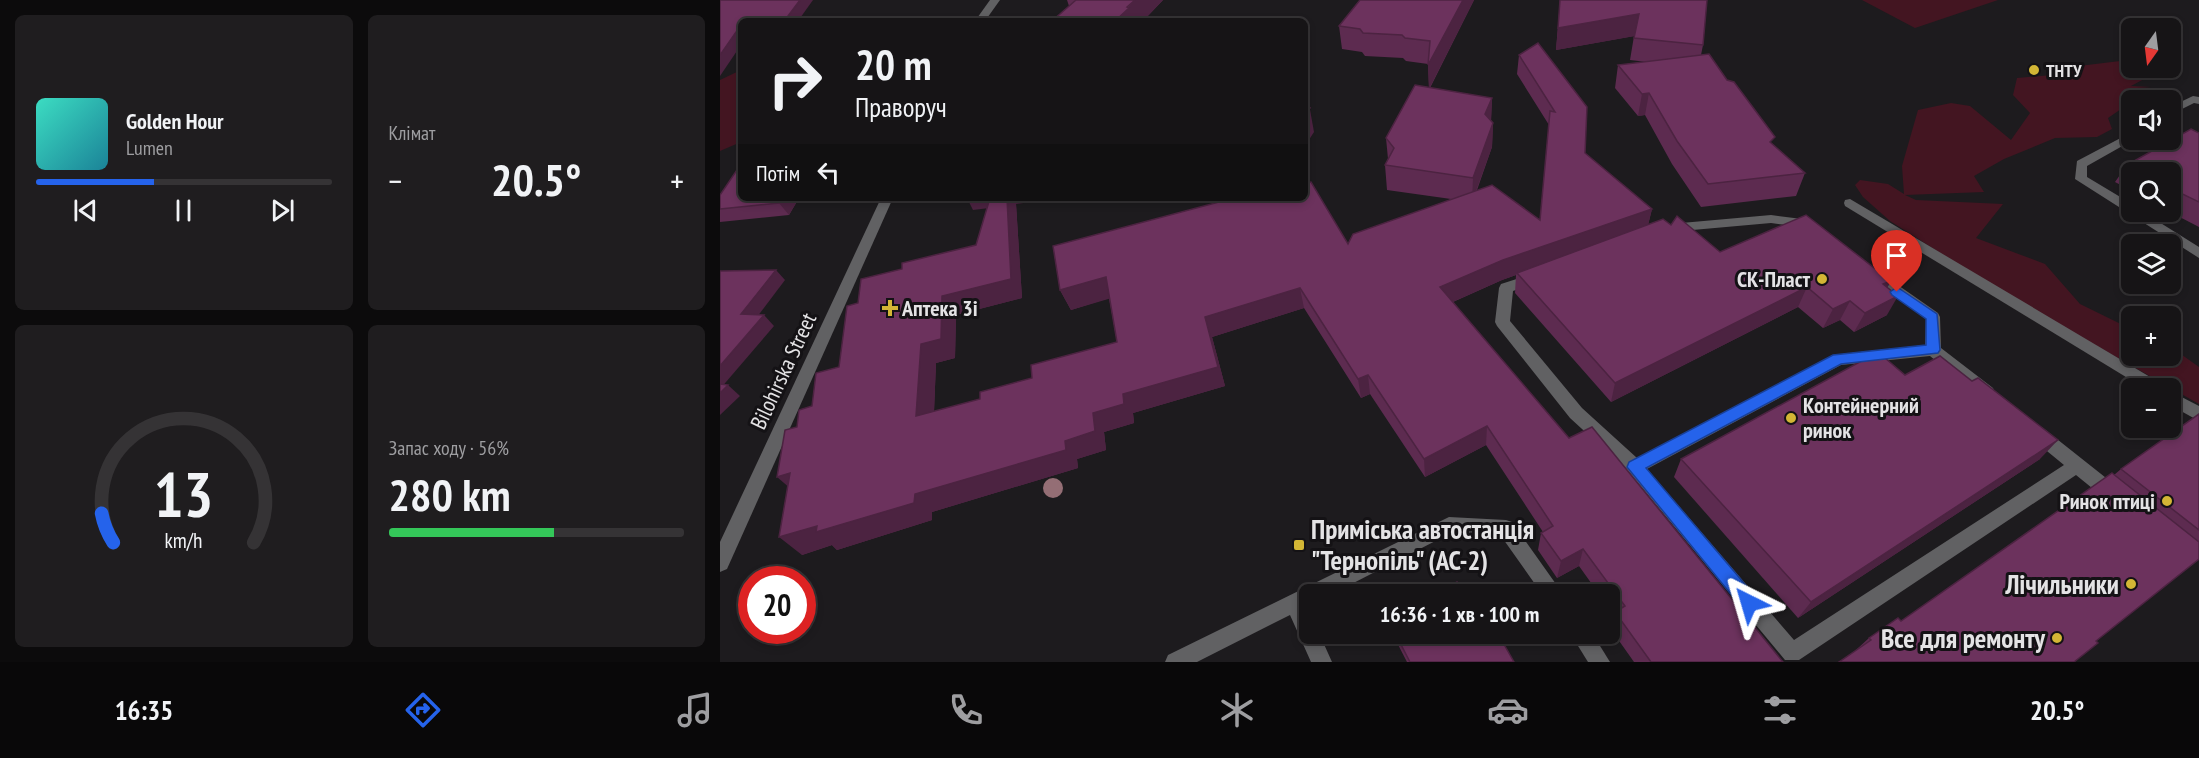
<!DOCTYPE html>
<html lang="uk">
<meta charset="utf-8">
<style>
:root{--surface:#161416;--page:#1f1d1f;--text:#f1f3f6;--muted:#9e9ea1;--line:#353335;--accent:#2563eb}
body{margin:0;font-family:"PT Sans Narrow",sans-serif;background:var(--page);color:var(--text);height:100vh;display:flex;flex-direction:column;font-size:22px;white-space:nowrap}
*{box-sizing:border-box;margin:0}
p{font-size:20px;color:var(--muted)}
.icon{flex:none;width:33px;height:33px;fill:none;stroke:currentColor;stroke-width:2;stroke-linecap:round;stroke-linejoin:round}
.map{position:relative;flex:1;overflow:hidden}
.panel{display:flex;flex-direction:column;gap:15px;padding:15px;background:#0c0b0c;width:720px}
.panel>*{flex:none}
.guide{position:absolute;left:18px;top:18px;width:570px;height:183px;border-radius:9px;box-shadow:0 3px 9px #0003,0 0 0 2px var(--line);background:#161416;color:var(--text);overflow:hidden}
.needle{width:39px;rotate:194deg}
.tools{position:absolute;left:1401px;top:18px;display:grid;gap:12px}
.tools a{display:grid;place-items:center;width:60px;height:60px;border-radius:9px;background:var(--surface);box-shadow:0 3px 9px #0003,0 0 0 2px var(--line);font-size:30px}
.speed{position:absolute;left:18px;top:566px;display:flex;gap:12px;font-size:30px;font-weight:700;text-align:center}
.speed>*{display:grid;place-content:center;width:78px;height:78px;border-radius:50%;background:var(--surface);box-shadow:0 3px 9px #0003,0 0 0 2px var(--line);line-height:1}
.speed .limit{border:9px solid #d22;background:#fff;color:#111}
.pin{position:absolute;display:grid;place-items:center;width:51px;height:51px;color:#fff;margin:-62px -26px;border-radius:50% 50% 50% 0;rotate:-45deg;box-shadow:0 0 6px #0007}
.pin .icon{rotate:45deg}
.me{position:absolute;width:66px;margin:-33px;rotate:320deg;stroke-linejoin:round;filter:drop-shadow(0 0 4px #0008)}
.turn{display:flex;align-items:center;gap:21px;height:126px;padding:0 18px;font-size:27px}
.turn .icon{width:78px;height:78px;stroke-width:2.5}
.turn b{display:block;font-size:42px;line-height:51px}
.then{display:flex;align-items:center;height:57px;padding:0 18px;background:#0003;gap:12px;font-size:22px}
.big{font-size:45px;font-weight:800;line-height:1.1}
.panel .card{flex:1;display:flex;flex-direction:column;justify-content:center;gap:9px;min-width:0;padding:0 21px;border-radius:9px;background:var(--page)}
.panel .dial{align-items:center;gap:0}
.dial svg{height:156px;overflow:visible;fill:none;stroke:var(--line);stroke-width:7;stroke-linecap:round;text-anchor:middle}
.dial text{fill:var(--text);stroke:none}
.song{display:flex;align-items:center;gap:18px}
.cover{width:72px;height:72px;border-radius:9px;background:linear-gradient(135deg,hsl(170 70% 55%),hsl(190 70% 35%))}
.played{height:6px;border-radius:3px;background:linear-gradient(90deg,var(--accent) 40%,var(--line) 40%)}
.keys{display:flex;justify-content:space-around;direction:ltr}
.heat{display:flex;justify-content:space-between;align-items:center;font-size:33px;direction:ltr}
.charge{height:9px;border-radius:4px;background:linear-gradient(90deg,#34c759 56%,var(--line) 0)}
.panel .tiles{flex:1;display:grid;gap:15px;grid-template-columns:repeat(2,1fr)}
.trip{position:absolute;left:579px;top:584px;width:321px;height:60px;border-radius:9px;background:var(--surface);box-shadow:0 3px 9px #0003,0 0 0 2px var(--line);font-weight:800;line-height:60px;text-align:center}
.tab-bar{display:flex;height:96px;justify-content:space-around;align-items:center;background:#090809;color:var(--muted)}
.tab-bar .icon{width:42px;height:42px}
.tab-bar .selected{color:var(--accent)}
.tab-bar b{font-size:27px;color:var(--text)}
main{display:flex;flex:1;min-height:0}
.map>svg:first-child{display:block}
.green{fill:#431521}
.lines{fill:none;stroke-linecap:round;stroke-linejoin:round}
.lane{fill:#616163;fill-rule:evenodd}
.street{fill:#616163;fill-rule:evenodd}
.tree{fill:#946e75}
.wall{fill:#5d2b50}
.shaded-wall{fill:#4c2341}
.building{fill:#6c325d;stroke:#4c2341;stroke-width:1.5}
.route{fill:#2563eb;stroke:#184099;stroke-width:1.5}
.poi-dot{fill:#d3b635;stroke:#141215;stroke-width:2}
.labels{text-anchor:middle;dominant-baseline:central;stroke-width:6;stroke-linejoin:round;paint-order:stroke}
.far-poi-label{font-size:18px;font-weight:bold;fill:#e4e3e5;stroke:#141215;text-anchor:start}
.poi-label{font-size:22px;font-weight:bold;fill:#e4e3e5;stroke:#141215;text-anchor:end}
.street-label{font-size:22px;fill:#e4e3e5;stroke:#141215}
.near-poi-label{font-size:27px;font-weight:bold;fill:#e4e3e5;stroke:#141215;text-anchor:end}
</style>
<main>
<section class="panel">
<div class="tiles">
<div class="card">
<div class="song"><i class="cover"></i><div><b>Golden Hour</b><p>Lumen</p></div></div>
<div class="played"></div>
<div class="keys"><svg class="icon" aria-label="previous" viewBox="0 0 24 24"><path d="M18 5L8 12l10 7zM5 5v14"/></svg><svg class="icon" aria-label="pause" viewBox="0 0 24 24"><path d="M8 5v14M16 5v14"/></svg><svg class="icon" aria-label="next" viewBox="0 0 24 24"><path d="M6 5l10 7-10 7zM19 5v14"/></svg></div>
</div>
<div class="card"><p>Клімат</p>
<div class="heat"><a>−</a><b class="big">20.5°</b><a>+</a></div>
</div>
<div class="card dial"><svg viewBox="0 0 100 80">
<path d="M14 69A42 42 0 1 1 86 69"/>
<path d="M14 69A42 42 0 0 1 8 54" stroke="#2563eb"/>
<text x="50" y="56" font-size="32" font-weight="700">13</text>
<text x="50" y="72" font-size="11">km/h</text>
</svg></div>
<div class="card"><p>Запас ходу · 56%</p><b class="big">280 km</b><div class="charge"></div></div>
</div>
</section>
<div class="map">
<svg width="1479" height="662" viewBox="0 0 1479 662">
<rect width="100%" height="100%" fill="#1d1b1e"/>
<g class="green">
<polygon points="1142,0 1278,0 1195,28"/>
<polygon points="1400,61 1411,62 1412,68 1419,68 1424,79 1411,86 1431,87 1417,88 1404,107 1388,118 1392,129 1377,137 1335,138 1284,159 1254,176 1264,192 1185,195 1196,200 1283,204 1256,238 1325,264 1360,304 1411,329 1412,356 1450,356 1451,347 1479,367 1479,404 1285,294 1170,221 1143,197 1135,185 1140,180 1168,184 1184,194 1182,166 1198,110 1231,103 1250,106 1291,140 1310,113 1293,95 1297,78 1333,75 1359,66"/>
<polygon points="21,70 21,142 0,151 0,80"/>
</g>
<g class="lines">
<g class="lane">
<polygon points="1473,96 1479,97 1479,104 1474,103 1450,115 1450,107"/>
<polygon points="1412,132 1413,140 1367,166 1367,177 1412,204 1412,212 1423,212 1479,247 1479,258 1355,179 1357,161"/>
<polygon points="1130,199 1442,384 1444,388 1424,388 1125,206 1124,203 1125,200"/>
<polygon points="1051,215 1090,220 1097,224 1090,228 1051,223 950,232 943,228 950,224"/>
<polygon points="1152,267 1218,313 1220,317 1221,348 1273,388 1275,393 1273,398 1267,399 1261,398 1210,356 1121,365 927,469 1074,640 1344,465 1311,438 1309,433 1311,428 1317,426 1323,428 1400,489 1403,495 1400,501 1394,503 1388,501 1356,475 1079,660 1065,660 909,472 850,418 777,326 775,322 779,288 781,284 815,273 820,275 822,278 820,281 793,291 790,321 862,408 917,458 1113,355 1205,345 1206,319 1147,275 1145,272 1147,269"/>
<polygon points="1450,391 1479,406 1479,421 1450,405"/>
<polygon points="729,517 786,520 792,522 843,594 822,594 781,536 731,533 612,594 590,594 590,605 586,607 590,613 590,633 599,633 612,662 591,662 570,615 477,662 445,662 448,655"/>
<polygon points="850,633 872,633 890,662 868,662"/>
</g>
<g class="street">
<polygon points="270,0 280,0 265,21 255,21"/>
<polygon points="161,198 173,198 7,569 0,572 0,542"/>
</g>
</g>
<circle class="tree" cx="333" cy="488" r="10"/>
<g class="wall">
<polygon points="347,0 443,0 423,21 332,21 349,6"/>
<polygon points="640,0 754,0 710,88 772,98 771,120 773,123 772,147 757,190 820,220 829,125 797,74 799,55 865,153 932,209 928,225 951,225 1000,252 1171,281 1167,288 1167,315 1134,332 1120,320 1103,328 1078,307 891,402 795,293 796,275 782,280 733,302 849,438 1063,662 914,662 890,628 894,615 890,608 890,594 879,594 859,566 837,578 818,550 821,533 823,532 766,445 705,477 650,394 641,398 584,308 492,337 505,386 413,413 414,423 384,432 386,450 357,459 358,468 212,512 212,520 117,550 112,545 82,555 68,486 77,427 119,367 138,303 182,269 256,245 267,208 253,210 325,200 296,204 302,298 236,315 235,358 216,363 214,412 260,399 312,378 397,342 389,298 351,310 340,290 628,244 731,199 667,190 665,165 668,159 666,138 709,88 708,64 686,61 683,58 645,56 642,52 622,49 619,26"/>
<polygon points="840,0 983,45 981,55 1007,80 1052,144 1085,173 1076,196 981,207 952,164 925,115 918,116 895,88 898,65 927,62 910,60 914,36 836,50"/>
<polygon points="1479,133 1479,227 1450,212 1450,172 1412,172 1412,191 1395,182 1407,165"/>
<polygon points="0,195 21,198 79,198 69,215 0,222"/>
<polygon points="1185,375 1320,459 1078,618 954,477 961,459"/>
<polygon points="1479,414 1479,559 1376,641 1137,649 1149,638 1181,621 1394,475 1401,469"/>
<polygon points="672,633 766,633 773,644 794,662 687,662"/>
</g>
<g class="shaded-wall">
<polygon points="80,0 93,0 78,21 66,21 65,20"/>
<polygon points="415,0 443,0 423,21 395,21"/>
<polygon points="743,0 754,0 709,89 708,65"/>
<polygon points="919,14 915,36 836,50 838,28"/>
<polygon points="21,25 21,45 0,76 0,55"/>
<polygon points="929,93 925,115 918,116 922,94"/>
<polygon points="772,98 771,123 765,114"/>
<polygon points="589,104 594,132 585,146 585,115 587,107"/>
<polygon points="773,123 772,147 752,202 753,178"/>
<polygon points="62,198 79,198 69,215 59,203"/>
<polygon points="247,198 281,198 285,206 253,210"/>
<polygon points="287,198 326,198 325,200 296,204 302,298 236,315 235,358 216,363 213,435 196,416 201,344 222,296"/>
<polygon points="932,209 927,229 797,273 796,275 782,280 721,307 720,287 783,260"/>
<polygon points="56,270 65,280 31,325 21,314"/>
<polygon points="386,277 395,297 351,310 340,290"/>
<polygon points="1171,281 1160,300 1163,284"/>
<polygon points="1087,287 1078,307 891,402 895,383"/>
<polygon points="580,288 584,308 492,337 505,386 413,413 414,423 384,432 386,450 357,459 358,468 212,512 212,520 117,550 112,545 82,555 59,537 195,494 345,441 373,413 403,394 485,317"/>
<polygon points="1178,296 1167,315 1134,332 1145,313"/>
<polygon points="1130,301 1120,320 1103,328 1113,309"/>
<polygon points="44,315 54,326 0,389 0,366"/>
<polygon points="648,375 650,394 641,398 638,379"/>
<polygon points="8,385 20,396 0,415 0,393"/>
<polygon points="767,426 766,445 705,477 704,459"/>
<polygon points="1338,440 1320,459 1078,618 1091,602"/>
<polygon points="70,473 78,495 57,477"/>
<polygon points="863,549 859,566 837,578 841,561"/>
</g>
<g class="building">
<polygon points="0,0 80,0 65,20 51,21 21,21 21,25 0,55"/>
<polygon points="356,0 415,0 407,7 409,8 395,21 332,21"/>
<polygon points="640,0 743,0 708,65 710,41 685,38 682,35 643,33 640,29 619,26"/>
<polygon points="840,0 987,0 983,45 914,38 919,14 838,28"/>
<polygon points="818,43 867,107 865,153 932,209 783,260 720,287 849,438 872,427 1063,662 931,662 895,612 905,606 863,549 841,561 821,533 833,526 767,426 704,459 648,375 638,379 580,288 485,317 498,367 403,394 404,404 373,413 375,431 345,441 346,450 195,494 194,503 96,532 97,526 59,537 70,473 57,477 65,430 77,427 79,410 92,406 96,373 119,367 127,306 138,303 141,279 182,269 182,263 256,245 270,198 287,198 291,279 222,296 221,339 201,344 196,416 260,399 260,392 312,378 311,365 397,342 386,277 340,290 333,246 514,198 585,198 585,183 591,182 628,244 633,234 772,185 820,220 830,111 835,112 799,55"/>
<polygon points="989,54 1007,80 1014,82 1055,137 1050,142 1085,173 988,184 957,141 929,93 922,94 898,65"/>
<polygon points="695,85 772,98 765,114 773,123 753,178 665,165 674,148 666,138"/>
<polygon points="585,103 589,104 587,107 590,108 585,115"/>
<polygon points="1471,129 1479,133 1479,202 1450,188 1450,172 1421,172 1407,165"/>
<polygon points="21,164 21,198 62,198 59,203 0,209 0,195"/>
<polygon points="1086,215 1171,281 1163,284 1178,296 1145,313 1130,301 1113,309 1087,287 895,383 797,273 943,219 951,225 957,216 1000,252"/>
<polygon points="56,270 21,314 44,315 0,366 0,271"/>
<polygon points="1158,352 1185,375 1220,356 1252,381 1258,378 1338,440 1091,602 961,459"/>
<polygon points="0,384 8,385 0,393"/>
<polygon points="1479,414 1479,530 1401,469"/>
<polygon points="1392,473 1479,542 1479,559 1376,641 1378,643 1354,662 1119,662 1151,640 1149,638 1178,618 1181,621"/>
<polygon points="737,582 744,594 714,594"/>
<polygon points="675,633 766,633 773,644 781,639 794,662 690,662"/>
</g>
<polygon class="route" points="1177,287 1217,314 1220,350 1218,353 1121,364 926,468 1035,596 1038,603 1035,609 1029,611 1023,609 907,467 909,462 1113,355 1206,345 1206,319 1172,295 1170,292"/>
<g class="poi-dot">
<circle cx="1314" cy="70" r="6"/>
<circle cx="1102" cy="279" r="6"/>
<path d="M167 299h6v6h6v6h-6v6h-6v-6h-6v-6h6z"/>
<circle cx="1071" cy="418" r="6"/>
<circle cx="1447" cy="501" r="6"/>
<rect x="573" y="539" width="12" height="12" rx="3"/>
<circle cx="1411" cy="584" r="6"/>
<circle cx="1337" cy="638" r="6"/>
</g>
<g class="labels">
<g class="far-poi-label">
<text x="1326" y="70">ТНТУ</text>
</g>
<g class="poi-label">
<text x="1090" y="279">СК-Пласт</text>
<text x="182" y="308" text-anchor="start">Аптека 3і</text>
<text x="1083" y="405" text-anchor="start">Контейнерний<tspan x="1083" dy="25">ринок</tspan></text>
<text x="1435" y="501">Ринок птиці</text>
</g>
<g class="street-label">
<text transform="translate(63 371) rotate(-65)">Bilohirska Street</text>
</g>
<g class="near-poi-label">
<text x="591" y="529" text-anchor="start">Приміська автостанція<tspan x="591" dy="31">"Тернопіль" (АС-2)</tspan></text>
<text x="1399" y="584">Лічильники</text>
<text x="1325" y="638">Все для ремонту</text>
</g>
</g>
</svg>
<div class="tools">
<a><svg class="needle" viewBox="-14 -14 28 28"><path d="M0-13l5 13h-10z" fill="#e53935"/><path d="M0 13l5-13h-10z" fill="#9e9ea1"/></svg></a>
<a><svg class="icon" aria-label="sound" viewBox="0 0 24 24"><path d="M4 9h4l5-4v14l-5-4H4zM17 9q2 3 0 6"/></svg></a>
<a><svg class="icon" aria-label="search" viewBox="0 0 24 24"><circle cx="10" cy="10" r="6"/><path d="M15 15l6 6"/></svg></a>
<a><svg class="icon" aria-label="layers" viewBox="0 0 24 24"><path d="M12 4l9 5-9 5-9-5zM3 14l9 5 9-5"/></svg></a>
<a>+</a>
<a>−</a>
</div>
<div class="speed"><div class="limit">20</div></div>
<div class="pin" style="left:1177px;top:292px;background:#d93025"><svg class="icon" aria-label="arrive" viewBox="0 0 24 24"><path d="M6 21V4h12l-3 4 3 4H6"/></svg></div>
<svg class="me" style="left:1029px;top:603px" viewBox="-20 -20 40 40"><path d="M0-17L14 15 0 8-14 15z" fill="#2563eb" stroke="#fff" stroke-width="4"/></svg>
<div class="trip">16:36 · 1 хв · 100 m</div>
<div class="guide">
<div class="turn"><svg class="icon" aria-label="right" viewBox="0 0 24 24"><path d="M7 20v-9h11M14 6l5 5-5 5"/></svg><div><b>20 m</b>Праворуч</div></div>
<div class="then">Потім<svg class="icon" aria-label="left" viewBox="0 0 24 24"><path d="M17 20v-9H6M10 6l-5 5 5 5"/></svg></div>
</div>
</div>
</main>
<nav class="tab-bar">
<b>16:35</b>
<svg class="icon selected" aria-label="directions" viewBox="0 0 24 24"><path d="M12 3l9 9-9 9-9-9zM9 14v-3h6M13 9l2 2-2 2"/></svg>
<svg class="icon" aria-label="music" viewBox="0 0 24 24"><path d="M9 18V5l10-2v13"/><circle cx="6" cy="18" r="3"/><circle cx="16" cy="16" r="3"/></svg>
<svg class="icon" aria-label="phone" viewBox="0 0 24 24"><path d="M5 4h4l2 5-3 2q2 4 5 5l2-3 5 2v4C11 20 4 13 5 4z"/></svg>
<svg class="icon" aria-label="climate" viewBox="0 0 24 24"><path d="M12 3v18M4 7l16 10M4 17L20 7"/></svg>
<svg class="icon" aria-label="car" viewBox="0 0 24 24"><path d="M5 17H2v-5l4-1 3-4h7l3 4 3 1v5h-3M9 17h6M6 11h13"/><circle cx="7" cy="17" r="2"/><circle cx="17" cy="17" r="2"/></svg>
<svg class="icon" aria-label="filters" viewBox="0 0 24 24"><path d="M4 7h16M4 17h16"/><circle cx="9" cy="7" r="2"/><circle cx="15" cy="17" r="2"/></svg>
<b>20.5°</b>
</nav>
